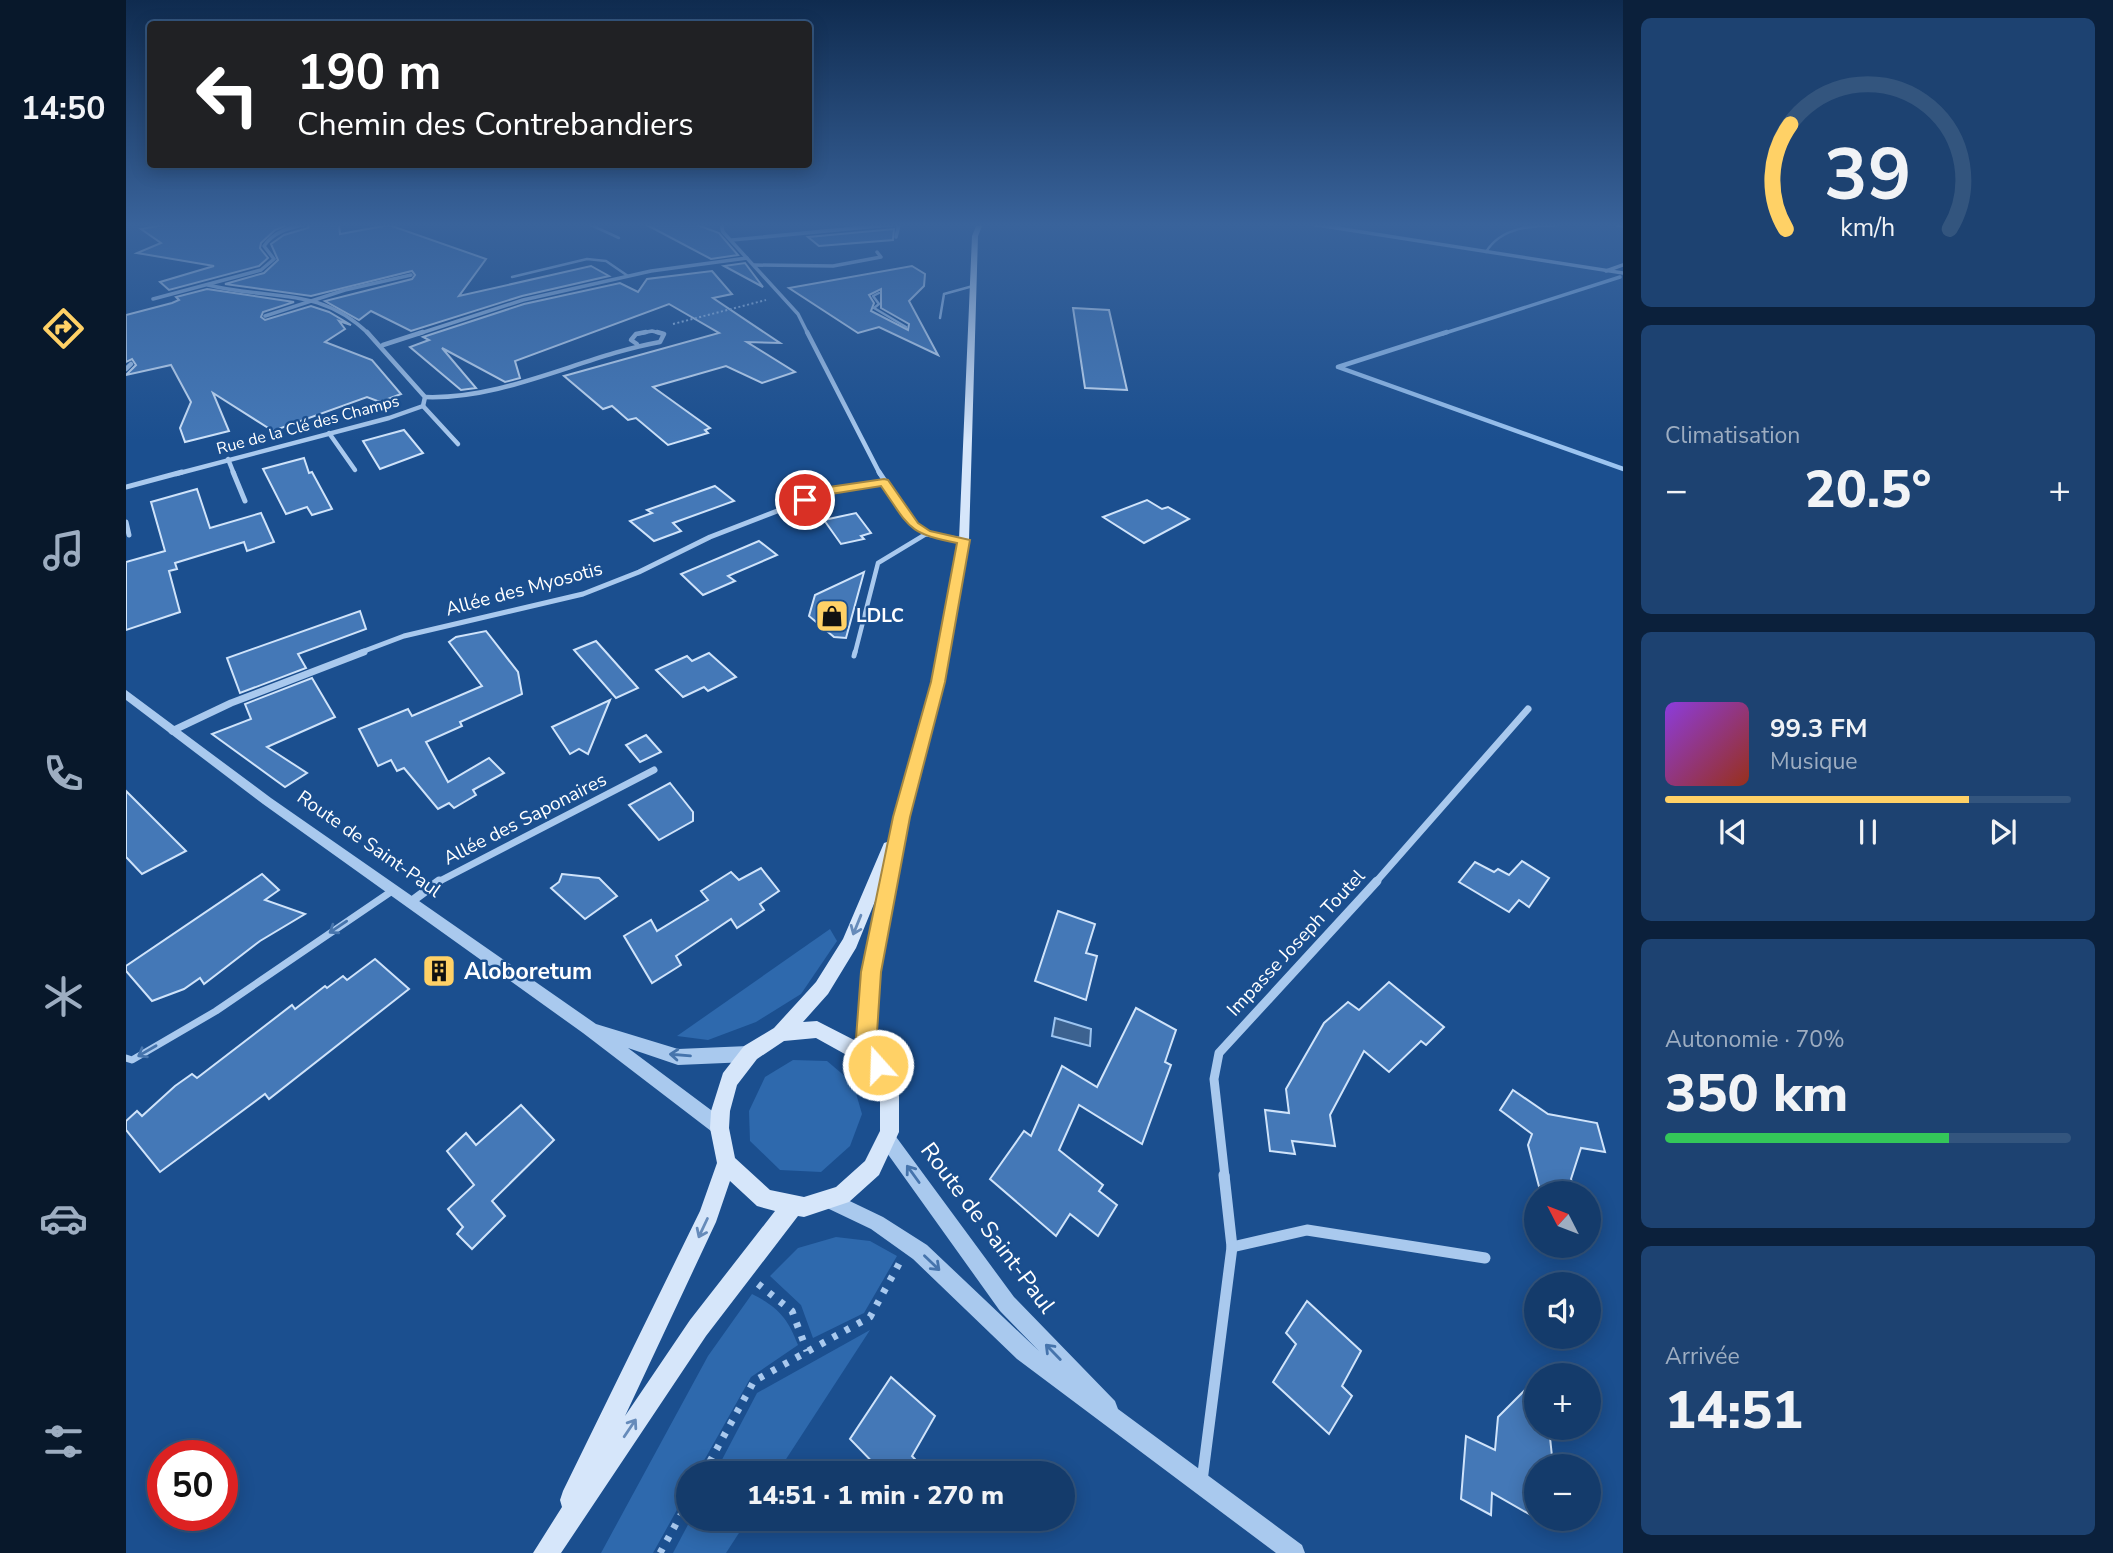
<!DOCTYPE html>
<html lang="fr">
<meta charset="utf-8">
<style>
:root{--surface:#143b6b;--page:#1d4271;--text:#f1f3f6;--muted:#9dadc1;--line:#33557e;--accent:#ffd166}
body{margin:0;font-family:"Nunito Sans",sans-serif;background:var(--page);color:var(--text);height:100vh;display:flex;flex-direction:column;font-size:26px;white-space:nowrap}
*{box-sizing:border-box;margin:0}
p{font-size:23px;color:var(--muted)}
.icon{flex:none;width:38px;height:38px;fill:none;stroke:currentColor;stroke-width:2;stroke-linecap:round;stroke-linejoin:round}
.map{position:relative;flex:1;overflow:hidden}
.drawer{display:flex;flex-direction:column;gap:18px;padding:18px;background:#0b203b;width:490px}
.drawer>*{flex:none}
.hud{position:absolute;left:21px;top:21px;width:665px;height:147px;border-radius:7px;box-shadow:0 4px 18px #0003,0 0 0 2px var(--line);background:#202124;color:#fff;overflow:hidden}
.needle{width:46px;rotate:312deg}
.fabs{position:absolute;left:1398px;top:1181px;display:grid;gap:14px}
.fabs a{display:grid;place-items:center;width:77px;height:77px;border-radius:50%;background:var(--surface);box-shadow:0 4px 18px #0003,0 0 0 2px var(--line);font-size:35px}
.speed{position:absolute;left:21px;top:1440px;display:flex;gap:14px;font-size:35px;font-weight:700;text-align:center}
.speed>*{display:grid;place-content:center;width:91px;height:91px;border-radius:50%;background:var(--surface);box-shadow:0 4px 18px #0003,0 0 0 2px var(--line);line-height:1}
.speed .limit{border:10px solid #d22;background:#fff;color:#111}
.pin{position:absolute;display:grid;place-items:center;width:60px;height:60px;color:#fff;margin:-30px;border:4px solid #fff;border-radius:50%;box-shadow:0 2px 7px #0007}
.me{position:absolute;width:77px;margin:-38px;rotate:340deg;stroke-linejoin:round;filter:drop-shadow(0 0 5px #0008)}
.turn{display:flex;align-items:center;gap:24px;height:147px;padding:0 35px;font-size:32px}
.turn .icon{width:91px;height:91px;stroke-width:2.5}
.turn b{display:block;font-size:49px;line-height:60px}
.big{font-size:52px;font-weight:800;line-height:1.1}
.drawer .card{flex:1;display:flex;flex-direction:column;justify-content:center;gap:10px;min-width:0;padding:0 24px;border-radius:10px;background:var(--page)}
.drawer .dial{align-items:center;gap:0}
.dial svg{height:182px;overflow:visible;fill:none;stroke:var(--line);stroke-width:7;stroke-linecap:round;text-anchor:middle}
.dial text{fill:var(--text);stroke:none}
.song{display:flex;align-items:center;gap:21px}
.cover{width:84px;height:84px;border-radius:10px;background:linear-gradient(135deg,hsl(270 70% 55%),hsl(10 70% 35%))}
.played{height:7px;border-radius:4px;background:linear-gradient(90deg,var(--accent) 75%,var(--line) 75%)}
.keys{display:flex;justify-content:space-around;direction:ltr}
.heat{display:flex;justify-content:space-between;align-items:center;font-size:38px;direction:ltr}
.charge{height:10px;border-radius:5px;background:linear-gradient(90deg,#34c759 70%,var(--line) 0)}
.trip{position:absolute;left:550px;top:1461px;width:399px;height:70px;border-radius:35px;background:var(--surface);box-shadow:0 4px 18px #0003,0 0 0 2px var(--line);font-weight:800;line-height:70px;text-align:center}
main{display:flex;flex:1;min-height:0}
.tabs{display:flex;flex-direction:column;width:126px;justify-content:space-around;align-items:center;background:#08182b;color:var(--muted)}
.tabs .icon{width:49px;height:49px}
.tabs .selected{color:var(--accent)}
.tabs b{font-size:32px;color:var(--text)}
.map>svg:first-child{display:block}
.green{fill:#2e69ad}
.water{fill:#3c6290;stroke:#9cc4f0;stroke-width:2}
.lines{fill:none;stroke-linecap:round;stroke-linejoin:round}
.stream-far1{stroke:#9cc4f0;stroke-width:3.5}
.stream{stroke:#9cc4f0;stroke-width:4.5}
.building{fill:#4478b7;stroke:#cfe3fa;stroke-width:2;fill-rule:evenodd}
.path-far1{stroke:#a9c9ee;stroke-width:2;stroke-dasharray:2 2.5;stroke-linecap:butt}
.path{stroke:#a9c9ee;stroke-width:7;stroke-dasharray:5 9;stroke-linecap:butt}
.service-far3{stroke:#a9c9ee;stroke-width:2.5}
.service-far2{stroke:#a9c9ee;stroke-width:4.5}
.service-far1{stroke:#a9c9ee;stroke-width:5}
.service{stroke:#a9c9ee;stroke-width:7}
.minor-far5{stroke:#a9c9ee;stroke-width:3.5}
.minor-far4{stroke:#a9c9ee;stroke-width:4.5}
.minor-far3{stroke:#a9c9ee;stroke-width:5}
.minor-far2{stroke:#a9c9ee;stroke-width:7}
.minor-far1{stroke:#a9c9ee;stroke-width:9}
.minor{stroke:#a9c9ee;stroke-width:11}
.tertiary{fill:#a9c9ee;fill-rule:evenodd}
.secondary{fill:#d6e6fa;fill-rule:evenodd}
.oneway{stroke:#668bba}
.oneway2{stroke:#4674ac}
.route{fill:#ffd166;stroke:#a68842;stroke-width:2}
.labels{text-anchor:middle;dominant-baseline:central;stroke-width:5;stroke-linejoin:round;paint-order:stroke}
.far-street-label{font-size:16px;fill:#fff;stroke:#1b4f8f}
.street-label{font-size:19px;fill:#fff;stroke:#1b4f8f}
.poi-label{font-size:19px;font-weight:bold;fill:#fff;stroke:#1b4f8f;text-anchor:start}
.near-poi-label{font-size:23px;font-weight:bold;fill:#fff;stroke:#1b4f8f;text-anchor:start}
.near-street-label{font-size:23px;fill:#fff;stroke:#1b4f8f}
</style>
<main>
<nav class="tabs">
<b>14:50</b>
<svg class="icon selected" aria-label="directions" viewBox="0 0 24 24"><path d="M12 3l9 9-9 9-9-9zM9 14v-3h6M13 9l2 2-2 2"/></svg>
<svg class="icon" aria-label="music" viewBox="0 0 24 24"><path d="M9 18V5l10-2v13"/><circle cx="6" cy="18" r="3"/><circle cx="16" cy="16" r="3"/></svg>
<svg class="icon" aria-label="phone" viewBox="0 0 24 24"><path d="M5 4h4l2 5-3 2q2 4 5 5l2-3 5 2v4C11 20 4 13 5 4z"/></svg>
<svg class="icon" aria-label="climate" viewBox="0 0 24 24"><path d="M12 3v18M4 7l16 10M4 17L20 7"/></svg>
<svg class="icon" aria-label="car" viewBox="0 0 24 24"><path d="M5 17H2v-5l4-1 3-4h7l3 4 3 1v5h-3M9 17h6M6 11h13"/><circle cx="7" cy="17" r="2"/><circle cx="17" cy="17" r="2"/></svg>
<svg class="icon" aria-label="filters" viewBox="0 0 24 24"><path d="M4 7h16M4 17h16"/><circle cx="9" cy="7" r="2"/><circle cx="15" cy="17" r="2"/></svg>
</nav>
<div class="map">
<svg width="1497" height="1553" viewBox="0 0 1497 1553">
<rect width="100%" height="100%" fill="#1b4f8f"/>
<g class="green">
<polygon points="704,929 711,941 675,994 630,1022 582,1040 551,1036"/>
<polygon points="667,1060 701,1061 727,1083 736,1114 724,1146 695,1172 654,1170 624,1141 623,1111 639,1077"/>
<polygon points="710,1237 744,1241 771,1256 738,1313 687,1338 675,1305 644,1276 672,1248"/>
<path d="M626,1294C652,1307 662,1318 672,1345L625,1377L571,1473L562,1474V1490L527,1553H475L582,1356Z"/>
<polygon points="744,1330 651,1473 589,1473 631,1393"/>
<polygon points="565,1519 622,1519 600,1553 547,1553"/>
</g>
<polygon class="water" points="929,1018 965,1029 964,1046 926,1036"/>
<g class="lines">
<polyline class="stream-far1" points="1316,334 1494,277"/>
<polyline class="stream" points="1321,332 1212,367 1497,469"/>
</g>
<g class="building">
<polygon points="42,224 164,224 149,230 135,243 134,248 142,258 133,266 43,290 34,282 88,266 11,253 35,243 15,229"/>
<polygon points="184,224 213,224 214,234 263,225 360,259 333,296 465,266 483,276 396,296 285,331 245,311 233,320 199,301 286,279 289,275 286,271 185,296 99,284 138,273 152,260 145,244 158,235 182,228"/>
<polygon points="519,224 569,224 593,233 612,255 585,259"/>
<polygon points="768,229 767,240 693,246 682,237"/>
<polygon points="619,263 637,287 598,266"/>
<path d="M786,266L799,274L798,286L783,301L812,355L753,327L732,333L663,288ZM755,289V308L783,324L782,330L745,311L748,303L743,295Z"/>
<polygon points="586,271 606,294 587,298 654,343 621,342 669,372 636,383 600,366 527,387 584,428 579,430 582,433 542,445 510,418 502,420 486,406 477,409 438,376 593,333 543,304 389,361 394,378 379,382 316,348 350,388 335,390 284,347 303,340 297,337 398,304 494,283 512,292 521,279"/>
<polygon points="81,289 168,302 137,312 135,317 139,320 185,306 203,312 225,325 213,321 219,329 199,342 246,360 275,394 254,402 241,397 147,431 87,393 103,431 59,442 54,428 65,402 45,365 0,375 10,365 6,359 0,362 0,315 46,303 53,300 50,297"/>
<polygon points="947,308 983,310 1001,390 959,388"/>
<polygon points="278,430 297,453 254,469 237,441"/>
<polygon points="178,458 183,473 186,472 206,509 186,515 181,507 160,514 137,469"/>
<polygon points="589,486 608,501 547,523 555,531 528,541 504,521 526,513 521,510"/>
<polygon points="71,489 84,528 135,513 148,542 121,551 118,542 49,563 51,569 43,571 54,612 0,630 0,562 39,551 25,502"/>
<polygon points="1021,500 1036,509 1042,507 1063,519 1018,543 977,517"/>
<polygon points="730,513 745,533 735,536 738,539 715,544 698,520"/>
<polygon points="633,541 651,555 602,576 609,581 577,595 555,574"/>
<polygon points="738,572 720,638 708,637 683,616 689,595"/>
<polygon points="234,611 240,629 172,654 180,668 114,693 101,658"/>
<polygon points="360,631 392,672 396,694 334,722 336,726 300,742 322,782 363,758 378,773 347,790 350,795 328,808 323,803 312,809 278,768 271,771 265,760 252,766 233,729 282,709 286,716 356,686 323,642 330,637"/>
<polygon points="470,641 512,688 490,698 448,650"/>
<polygon points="583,653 610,677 582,691 578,687 557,697 530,670 561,656 566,661"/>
<polygon points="186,678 209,717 141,747 181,773 159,787 86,734 125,719 119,704"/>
<polygon points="484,700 462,754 453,749 444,754 426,727"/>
<polygon points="520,735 535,752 514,762 500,745"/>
<polygon points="544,783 567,812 567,821 533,840 503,805"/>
<polygon points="0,791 60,851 16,874 0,857"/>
<polygon points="1396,861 1423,878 1403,907 1393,900 1383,912 1333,882 1349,862 1368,872 1372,869 1383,875"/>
<polygon points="635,868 653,891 634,904 638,910 611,928 605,919 550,956 555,965 526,983 498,936 525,920 531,931 582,900 575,891 605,872 613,880"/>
<polygon points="136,874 153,890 139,900 179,914 134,941 78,984 74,978 58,989 26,1001 0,971 0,966"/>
<polygon points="436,874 473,878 491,896 459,919 425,888 433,882"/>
<polygon points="932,911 969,924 960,953 971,956 960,1000 909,981"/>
<polygon points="249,959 283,989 143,1099 139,1094 34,1172 0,1130 0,1121 11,1111 16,1116 49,1086 66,1074 71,1078 166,1005 169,1009 199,986 201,988 217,976 221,980"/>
<polygon points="1263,982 1318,1027 1300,1045 1295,1041 1263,1072 1238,1051 1204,1115 1209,1146 1166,1141 1169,1154 1144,1151 1139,1110 1163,1113 1160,1089 1198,1023 1222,1002 1233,1010"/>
<polygon points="1010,1008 1050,1030 1039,1062 1045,1065 1016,1144 953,1105 933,1150 977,1185 973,1191 991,1205 972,1236 944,1214 930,1236 864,1179 898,1131 905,1136 936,1066 971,1087"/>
<polygon points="1387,1090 1422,1114 1471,1123 1479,1152 1455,1148 1445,1179 1448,1194 1415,1194 1402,1145 1406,1134 1374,1110"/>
<polygon points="395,1105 428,1140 366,1201 379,1216 346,1249 331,1234 337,1227 322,1209 348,1185 321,1151 340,1133 350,1145"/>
<polygon points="1181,1301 1235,1351 1216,1386 1226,1396 1203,1434 1147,1382 1170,1344 1160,1333"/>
<polygon points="765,1377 809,1416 786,1456 803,1474 758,1474 724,1439"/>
<polygon points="1410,1379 1410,1428 1423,1428 1427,1466 1410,1466 1410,1518 1366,1493 1365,1515 1335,1499 1340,1436 1369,1450 1372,1417"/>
</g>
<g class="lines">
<polyline class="path-far1" points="547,324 640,300"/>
<g class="path">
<polyline points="632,1284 666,1311 681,1351"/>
<polyline points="577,1474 628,1381 744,1317 774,1262"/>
<polyline points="534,1553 562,1502"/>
</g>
<g class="service-far3">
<polyline points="463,224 493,238"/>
<path d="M1360,252C1378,222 1419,226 1450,224"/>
<polyline points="386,277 461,259 480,261 502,276"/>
<polyline points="753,293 747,296 753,304 748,308 780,327"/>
<polyline points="814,318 818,294 847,286"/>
</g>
<polyline class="service-far2" points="729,653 752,563 800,534"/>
<polyline class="service-far1" points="728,656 729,652"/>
<polyline class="service" points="0,1058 6,1060 90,1011 266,891"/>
<g class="minor-far5">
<polyline points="595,224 597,232 672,314 682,334"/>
<polyline points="1185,224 1497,273"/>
<polyline points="1488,224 1497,226"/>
<polyline points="770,237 773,225"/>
<polyline points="606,240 773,224"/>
<polyline points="628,265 707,266 755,257 751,252"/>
<polyline points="1480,271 1497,265"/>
<path d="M82,285C145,301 192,285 243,334"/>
<path d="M27,299L135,270L148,259L138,246C148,231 164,228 180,224"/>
<polyline points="139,316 219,290 285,275"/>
<polyline points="292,334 397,300 525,271 621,258"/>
<polyline points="511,334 526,331 538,334"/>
</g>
<g class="minor-far4">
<polyline points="681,332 754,474"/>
<polyline points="511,344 505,340 510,334 520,332"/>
<polyline points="257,345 297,332"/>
<polyline points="0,369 5,364"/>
<path d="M299,397C379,400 456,356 534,342L538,334L531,332"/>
<polyline points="297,406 332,444"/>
<polyline points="203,433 229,470"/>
<polyline points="102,459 108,474"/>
<polyline points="50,474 263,418 297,406 299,397 241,332"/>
</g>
<g class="minor-far3">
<polyline points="107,472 119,501"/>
<polyline points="753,472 788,525 800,534 838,540"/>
<polyline points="0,487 56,472"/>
<polyline points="0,522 3,535"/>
<polyline points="233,653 278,636 457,594 513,572 584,537 703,491 758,482"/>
</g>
<g class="minor-far2">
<polyline points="46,731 105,703 238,652"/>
<polyline points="310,883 528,770"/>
<polyline points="1249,883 1402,709"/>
</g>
<g class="minor-far1">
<polyline points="286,901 313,881"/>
<polyline points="1099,1177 1088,1079 1093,1053 1251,881"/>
</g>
<g class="minor">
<polyline points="1106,1247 1181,1230 1359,1258"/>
<polyline points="1076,1481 1106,1247 1098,1175"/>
</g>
<g class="tertiary">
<polygon points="0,690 145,798 470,1024 552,1049 622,1046 628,1049 630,1054 628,1059 622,1062 552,1065 502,1048 597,1119 599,1125 597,1131 591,1133 585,1131 457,1033 137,804 0,700"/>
<polygon points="762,1132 768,1134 888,1297 989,1401 992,1409 1176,1545 1179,1553 1150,1553 891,1359 787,1259 745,1229 701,1208 698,1202 701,1196 707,1193 757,1217 801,1245 913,1351 874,1311 756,1146 754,1140 756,1134"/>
</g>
<path class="secondary" d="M851,224H857L852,236L843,540L818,683L783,817L753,972L749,1052L773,1093V1132L753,1175L723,1202L678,1217L672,1216L580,1336L435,1553H407L436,1507L434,1500L437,1491L574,1211L591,1163L584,1128L585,1111L597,1073L618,1046L648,1028L690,982L717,939L758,843L764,841L806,683L833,540L846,236ZM754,889L737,972L732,1042L691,1021L677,1022L702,994L730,948ZM690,1038L735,1063L754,1095V1131L739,1161L710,1187L678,1197L644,1190L609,1158L603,1128L604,1111L611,1085L631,1059L658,1041ZM604,1181L631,1206L649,1211L564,1320L499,1416L590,1222Z"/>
</g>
<defs><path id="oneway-shaft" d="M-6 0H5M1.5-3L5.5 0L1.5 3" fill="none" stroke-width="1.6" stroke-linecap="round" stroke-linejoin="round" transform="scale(1.75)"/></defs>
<g class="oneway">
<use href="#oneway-shaft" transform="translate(731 925) rotate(112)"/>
<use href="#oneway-shaft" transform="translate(577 1228) rotate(115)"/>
<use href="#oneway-shaft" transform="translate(504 1428) rotate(-56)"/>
</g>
<g class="oneway2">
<use href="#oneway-shaft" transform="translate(212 927) rotate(146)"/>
<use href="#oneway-shaft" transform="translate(21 1051) rotate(150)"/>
<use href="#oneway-shaft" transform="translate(554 1055) rotate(-175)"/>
<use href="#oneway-shaft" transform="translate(787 1174) rotate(-126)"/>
<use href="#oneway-shaft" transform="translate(806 1263) rotate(44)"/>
<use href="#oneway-shaft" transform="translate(927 1352) rotate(-134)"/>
</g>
<linearGradient id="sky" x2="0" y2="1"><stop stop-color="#0f2b4f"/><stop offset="0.51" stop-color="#39639b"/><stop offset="1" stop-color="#39639b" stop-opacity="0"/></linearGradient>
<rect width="1497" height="441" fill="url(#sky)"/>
<path class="route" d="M758,479L762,480L792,523L804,531L844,540L819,682L784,817L755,972L750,1048L762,1065L759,1072L752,1075L744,1072L729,1052L735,972L767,817L805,682L831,543C781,534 783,526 755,486L705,494L679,504L673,500L703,487Z"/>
<defs>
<symbol id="shop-square" viewBox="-11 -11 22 22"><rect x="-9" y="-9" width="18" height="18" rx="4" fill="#ffd166" stroke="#1b4f8f"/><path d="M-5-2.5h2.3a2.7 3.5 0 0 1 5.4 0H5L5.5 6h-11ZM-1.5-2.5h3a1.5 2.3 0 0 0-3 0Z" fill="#111"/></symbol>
<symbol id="building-square" viewBox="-11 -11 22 22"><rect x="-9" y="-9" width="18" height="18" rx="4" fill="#ffd166" stroke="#1b4f8f"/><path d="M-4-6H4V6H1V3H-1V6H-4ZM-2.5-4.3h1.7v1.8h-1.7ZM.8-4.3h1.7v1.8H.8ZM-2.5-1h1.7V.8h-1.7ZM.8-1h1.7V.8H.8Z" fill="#111"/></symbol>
</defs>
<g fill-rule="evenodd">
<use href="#shop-square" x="687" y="597" width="38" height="38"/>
<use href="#building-square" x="294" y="952" width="38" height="38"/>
</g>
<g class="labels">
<g class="far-street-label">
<text transform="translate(182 425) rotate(-15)">Rue de la Clé des Champs</text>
</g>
<g class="street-label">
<text transform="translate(398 589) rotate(-15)">Allée des Myosotis</text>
<text transform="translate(399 819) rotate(-27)">Allée des Saponaires</text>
<text transform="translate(243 844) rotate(35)">Route de Saint-Paul</text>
<text transform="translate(1170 943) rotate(-47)">Impasse Joseph Toutel</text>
</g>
<g class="poi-label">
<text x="730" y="616">LDLC</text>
</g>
<g class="near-poi-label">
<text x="338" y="971">Aloboretum</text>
</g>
<g class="near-street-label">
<text transform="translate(862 1228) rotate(53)">Route de Saint-Paul</text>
</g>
</g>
</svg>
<div class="fabs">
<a><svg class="needle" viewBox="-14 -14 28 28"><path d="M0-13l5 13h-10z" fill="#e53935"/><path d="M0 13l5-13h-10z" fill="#9dadc1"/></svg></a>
<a><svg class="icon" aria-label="sound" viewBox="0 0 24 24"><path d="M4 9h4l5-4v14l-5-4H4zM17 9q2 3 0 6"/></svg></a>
<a>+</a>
<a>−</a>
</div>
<div class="speed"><div class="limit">50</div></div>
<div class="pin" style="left:679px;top:500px;background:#d93025"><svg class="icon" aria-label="arrive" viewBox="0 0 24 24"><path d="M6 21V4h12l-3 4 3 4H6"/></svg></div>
<svg class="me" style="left:752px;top:1065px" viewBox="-20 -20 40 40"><circle r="17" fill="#ffd166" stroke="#fff" stroke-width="3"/><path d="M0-11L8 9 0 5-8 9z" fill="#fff"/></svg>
<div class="trip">14:51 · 1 min · 270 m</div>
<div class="hud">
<div class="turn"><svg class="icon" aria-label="left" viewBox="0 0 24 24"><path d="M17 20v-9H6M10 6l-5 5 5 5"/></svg><div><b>190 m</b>Chemin des Contrebandiers</div></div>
</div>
</div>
<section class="drawer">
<div class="card dial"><svg viewBox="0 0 100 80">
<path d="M14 69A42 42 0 1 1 86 69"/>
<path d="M14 69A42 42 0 0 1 16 23" stroke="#ffd166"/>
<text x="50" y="56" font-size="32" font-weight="700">39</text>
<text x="50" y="72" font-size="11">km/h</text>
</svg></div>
<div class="card"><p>Climatisation</p>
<div class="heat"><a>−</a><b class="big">20.5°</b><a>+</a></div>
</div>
<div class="card">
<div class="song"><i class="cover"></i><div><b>99.3 FM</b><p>Musique</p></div></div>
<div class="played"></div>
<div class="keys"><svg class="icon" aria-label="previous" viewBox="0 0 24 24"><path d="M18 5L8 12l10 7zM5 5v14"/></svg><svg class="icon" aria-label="pause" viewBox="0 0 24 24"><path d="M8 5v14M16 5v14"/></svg><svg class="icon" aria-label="next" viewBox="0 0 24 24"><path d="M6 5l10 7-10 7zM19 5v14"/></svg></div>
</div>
<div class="card"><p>Autonomie · 70%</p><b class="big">350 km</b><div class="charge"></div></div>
<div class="card"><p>Arrivée</p><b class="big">14:51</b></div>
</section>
</main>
